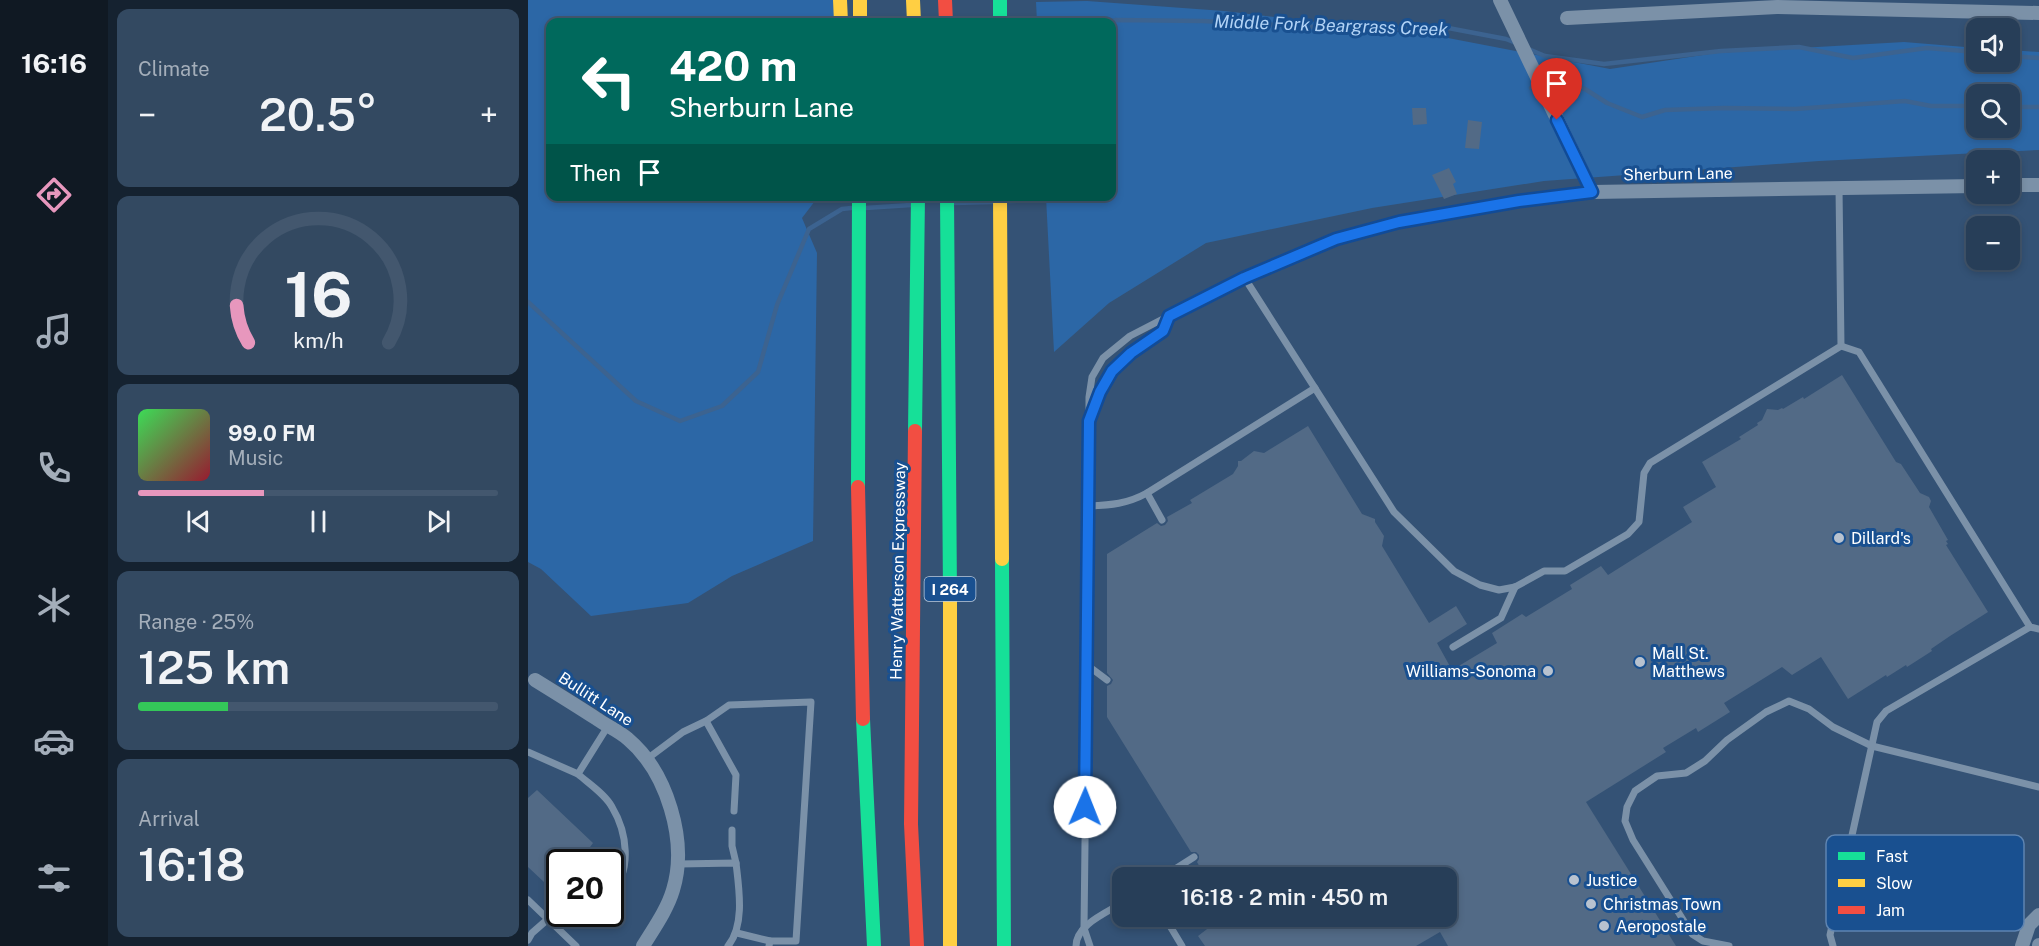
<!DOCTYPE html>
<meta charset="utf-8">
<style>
:root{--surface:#273e58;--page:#334961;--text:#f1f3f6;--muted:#a4aeba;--line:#43576e;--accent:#e797bd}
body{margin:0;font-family:"Public Sans",sans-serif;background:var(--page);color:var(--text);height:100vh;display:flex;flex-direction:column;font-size:22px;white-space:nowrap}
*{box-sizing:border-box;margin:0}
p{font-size:20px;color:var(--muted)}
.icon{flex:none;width:33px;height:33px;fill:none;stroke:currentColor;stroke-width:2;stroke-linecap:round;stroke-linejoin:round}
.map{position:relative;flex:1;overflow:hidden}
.drawer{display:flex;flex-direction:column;gap:9px;padding:9px;background:#152230;width:420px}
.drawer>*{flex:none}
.top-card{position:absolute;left:18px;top:18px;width:570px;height:183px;border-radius:12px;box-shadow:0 3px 9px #0003,0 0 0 2px var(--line);background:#00695c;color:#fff;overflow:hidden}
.controls{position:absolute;left:1438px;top:18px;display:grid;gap:12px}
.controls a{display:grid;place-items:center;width:54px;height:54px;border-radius:12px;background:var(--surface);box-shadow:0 3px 9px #0003,0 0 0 2px var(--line);font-size:30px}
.speed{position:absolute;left:18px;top:849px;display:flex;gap:12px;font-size:30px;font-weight:700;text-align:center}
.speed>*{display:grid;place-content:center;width:78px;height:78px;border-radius:50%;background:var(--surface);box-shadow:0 3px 9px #0003,0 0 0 2px var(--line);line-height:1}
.speed .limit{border:3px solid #111;border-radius:9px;background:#fff;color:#111}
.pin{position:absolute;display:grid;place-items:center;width:51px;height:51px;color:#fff;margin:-62px -26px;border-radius:50% 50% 50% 0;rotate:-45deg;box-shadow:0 0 6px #0007}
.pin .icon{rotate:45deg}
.me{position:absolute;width:66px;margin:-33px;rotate:1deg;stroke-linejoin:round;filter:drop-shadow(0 0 4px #0008)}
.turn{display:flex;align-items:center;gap:21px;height:126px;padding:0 24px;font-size:27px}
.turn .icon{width:78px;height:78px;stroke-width:2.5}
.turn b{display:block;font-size:42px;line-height:51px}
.then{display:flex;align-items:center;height:57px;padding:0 24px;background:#0003;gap:12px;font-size:22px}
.big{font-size:45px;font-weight:600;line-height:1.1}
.drawer .card{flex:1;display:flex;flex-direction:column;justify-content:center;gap:9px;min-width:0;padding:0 21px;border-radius:12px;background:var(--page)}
.drawer .dial{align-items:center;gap:0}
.dial svg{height:156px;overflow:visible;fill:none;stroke:var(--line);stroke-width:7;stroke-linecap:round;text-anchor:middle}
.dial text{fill:var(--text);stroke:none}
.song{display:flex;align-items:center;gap:18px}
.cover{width:72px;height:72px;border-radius:9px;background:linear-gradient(135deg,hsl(130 70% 55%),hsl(350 70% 35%))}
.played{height:6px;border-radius:3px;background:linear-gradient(90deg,var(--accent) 35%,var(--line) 35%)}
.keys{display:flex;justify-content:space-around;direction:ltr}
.heat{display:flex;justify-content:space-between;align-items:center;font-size:33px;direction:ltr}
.charge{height:9px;border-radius:4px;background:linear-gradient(90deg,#34c759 25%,var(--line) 0)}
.trip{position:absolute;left:584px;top:867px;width:345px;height:60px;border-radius:12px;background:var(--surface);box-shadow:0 3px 9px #0003,0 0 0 2px var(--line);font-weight:600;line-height:60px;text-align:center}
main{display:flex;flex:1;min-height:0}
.dock{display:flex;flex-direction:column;width:108px;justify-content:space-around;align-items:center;background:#101923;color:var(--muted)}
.dock .icon{width:42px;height:42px}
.dock .active{color:var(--accent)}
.dock b{font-size:27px;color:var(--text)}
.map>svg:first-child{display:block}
.green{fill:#2c67a6;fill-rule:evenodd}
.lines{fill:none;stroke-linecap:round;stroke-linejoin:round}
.stream{stroke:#3c6390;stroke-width:4.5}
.building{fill:#526a86}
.lane{stroke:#7b91a8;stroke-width:7}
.street{stroke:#7b91a8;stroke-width:14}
.fast{stroke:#16e098;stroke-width:14}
.slow{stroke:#ffcf43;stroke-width:14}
.jam{stroke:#f24e42;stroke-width:14}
.route-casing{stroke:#114b97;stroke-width:15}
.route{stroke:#1a73e8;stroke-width:10}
.poi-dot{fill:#b8c2cf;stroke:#195090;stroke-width:2}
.labels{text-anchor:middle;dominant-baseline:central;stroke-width:6;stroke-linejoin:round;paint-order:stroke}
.shield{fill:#195090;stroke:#bacade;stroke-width:1.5}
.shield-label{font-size:15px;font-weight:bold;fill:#fff}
.street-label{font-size:16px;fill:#fff;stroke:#195090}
.poi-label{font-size:16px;fill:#fff;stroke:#195090;text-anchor:start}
.water-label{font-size:18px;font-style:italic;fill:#b2d3f6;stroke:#195090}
.key{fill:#195090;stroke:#5e84b1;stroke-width:1.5}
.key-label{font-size:16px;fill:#fff}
</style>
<main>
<nav class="dock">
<b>16:16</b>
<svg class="icon active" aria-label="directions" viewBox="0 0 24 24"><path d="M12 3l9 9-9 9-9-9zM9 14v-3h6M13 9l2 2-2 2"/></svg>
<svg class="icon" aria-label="music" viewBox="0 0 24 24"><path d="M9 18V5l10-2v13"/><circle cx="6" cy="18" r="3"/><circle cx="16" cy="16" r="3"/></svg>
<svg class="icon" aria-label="phone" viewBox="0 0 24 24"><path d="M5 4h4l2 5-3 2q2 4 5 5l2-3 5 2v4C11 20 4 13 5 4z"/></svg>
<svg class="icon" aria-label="climate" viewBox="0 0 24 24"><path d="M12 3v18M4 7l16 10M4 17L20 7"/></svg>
<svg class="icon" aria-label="car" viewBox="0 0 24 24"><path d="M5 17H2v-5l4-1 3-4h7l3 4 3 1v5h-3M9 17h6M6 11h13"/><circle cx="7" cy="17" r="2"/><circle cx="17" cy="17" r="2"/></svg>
<svg class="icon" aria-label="filters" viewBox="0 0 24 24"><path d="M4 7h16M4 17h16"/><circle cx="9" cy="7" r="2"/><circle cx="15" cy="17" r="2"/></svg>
</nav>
<section class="drawer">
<div class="card"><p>Climate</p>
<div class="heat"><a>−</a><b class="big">20.5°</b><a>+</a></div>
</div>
<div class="card dial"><svg viewBox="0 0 100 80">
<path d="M14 69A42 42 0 1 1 86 69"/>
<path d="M14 69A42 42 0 0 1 8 50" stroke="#e797bd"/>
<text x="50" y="56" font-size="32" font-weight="700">16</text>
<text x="50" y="72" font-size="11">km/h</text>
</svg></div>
<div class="card">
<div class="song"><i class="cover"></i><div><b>99.0 FM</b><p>Music</p></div></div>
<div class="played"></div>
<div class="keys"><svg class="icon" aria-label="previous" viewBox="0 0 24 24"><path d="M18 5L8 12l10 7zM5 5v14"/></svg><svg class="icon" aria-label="pause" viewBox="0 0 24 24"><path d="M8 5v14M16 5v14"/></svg><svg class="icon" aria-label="next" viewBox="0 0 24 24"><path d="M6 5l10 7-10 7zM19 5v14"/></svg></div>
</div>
<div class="card"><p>Range · 25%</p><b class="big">125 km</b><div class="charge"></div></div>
<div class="card"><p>Arrival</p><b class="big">16:18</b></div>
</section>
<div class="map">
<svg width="1511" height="946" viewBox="0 0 1511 946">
<rect width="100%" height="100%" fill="#345275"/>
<g class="green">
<polygon points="0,0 305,0 307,22 22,22 22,196 290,197 274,218 289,253 285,541 204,576 160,603 63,616 13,569 0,562"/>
<path d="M559,1L696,11L920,38L1082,69L1188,53L1376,42L1449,48V62H1482V50L1511,52V150L1291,161L1016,181L844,208L678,243L581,303L526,352L518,197L584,196V22H509L508,2ZM1449,94H1482V128H1449Z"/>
</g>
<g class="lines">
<g class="stream">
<polyline points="582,22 588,20 675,21 842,30 915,27 978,39 988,43"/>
<polyline points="998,48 1017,56 1076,64 1193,51 1271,47 1325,58 1399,48 1449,52"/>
<polyline points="1482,56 1511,58"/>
<polyline points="1003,88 1027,81 1057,89 1079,103 1114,117 1137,110 1196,108 1267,109 1377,101 1403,106 1449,106"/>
<polyline points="1482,107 1511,107"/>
<polyline points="481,201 510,200 517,196"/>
<polyline points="427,203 464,202"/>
<polyline points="337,208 383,205"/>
<polyline points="0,302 108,401 152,421 194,406 230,372 249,305 281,229 314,209 323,208"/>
</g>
</g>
<g class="building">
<polygon points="884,108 898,108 899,124 885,125"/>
<polygon points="940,120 954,122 951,149 937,148"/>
<polygon points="921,168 928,182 925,184 929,194 916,199 904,175"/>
<polygon points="1314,375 1368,462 1373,464 1392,493 1401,497 1403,501 1401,507 1420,540 1418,541 1420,544 1418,545 1460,612 1422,636 1403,649 1404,651 1379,667 1378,665 1359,677 1358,675 1320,699 1293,657 1264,675 1254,667 1196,703 1202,712 1170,732 1168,728 1135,748 1138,752 1058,802 1148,946 920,946 912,932 888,946 677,946 670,936 696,916 918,916 918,878 678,878 669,862 671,859 671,855 668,852 663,852 579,717 579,686 583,684 585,680 579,673 579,554 629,523 633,526 637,525 640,521 639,517 664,503 662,500 705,474 710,466 710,461 713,461 726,451 736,453 780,426 834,514 847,519 847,522 856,536 854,546 901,623 928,606 939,624 909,643 924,670 969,643 964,633 994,614 998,617 1044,589 1042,585 1073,566 1080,575 1164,522 1155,507 1188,487 1174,462 1213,439 1211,437 1230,425 1229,423 1234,420 1239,409 1250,410 1254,408 1255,409 1275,397 1276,399"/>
<polygon points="9,790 65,843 57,854 67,862 32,862 32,897 0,867 0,798"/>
</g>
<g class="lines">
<g class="lane">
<polyline points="716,277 866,512 926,571 952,585 971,590 987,587 1016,571 1037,571 1100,534 1111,522 1116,473 1122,463 1313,346 1311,188"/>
<polyline points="1313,346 1331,352 1502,627 1511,629"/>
<polyline points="563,417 572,392 584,371 603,353 635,331 641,316"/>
<polyline points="619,493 634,520"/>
<path d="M561,506C583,505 599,504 619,493L787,388"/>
<polyline points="925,647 973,618 987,587"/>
<polyline points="559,665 579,680"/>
<polyline points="178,721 201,705 283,702 268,941 242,941"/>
<path d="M80,726L50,774C61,784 77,794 84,807C99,832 105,871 82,894"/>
<polyline points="0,752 50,774"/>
<polyline points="119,759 155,732 178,721 208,775 206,811"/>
<polyline points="204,830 204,846 208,863"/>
<path d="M151,864L208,863C211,889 217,925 200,946"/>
<polyline points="633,878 666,857"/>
<polyline points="0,900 48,946"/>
<polyline points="636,916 654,946"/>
<polyline points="61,917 64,914"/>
<polyline points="209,933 242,941 241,946"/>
<polyline points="0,940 4,933 20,919"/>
<path d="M548,946C548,925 578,913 594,903"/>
<polyline points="562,946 556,928 561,506 561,397 564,377 575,358 602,336 716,277 808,239 871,222 991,201 1064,192"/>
<polyline points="1201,946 1175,941 1164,934 1105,840 1097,821 1099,807 1107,791 1129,776 1158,773 1177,761 1199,740 1238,712 1261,701 1281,709 1305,727 1344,746 1511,787"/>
<polyline points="1305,946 1302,935 1349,722 1358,711 1502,627"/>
</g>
<g class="street">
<polyline points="972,0 1064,192 1449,186"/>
<polyline points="1039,18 1249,7 1511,13"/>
<polyline points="1482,185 1511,185"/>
<path d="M7,680C28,693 49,706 69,719C79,726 91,731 100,739C139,772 160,841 145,890C139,910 126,928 115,946"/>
<polyline points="1494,946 1501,925 1511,915"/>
<polyline points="1511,946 1511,945"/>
</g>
<g class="fast">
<polyline points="472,0 472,22"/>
<polyline points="419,196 422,595"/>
<polyline points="387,431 390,196"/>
<polyline points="330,487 331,196"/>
<polyline points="474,559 476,946"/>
<polyline points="335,719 346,946"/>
</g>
<g class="slow">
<polyline points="312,0 313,22"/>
<polyline points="332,0 332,22"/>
<polyline points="385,0 386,22"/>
<polyline points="472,196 474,559"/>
<polyline points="422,595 422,946"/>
</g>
<g class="jam">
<polyline points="417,0 418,22"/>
<polyline points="387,431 383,824 389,946"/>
<polyline points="330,487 335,719"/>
</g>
</g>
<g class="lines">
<defs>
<polyline id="route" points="557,807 561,421 572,392 584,371 603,353 635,331 641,316 716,278 808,239 871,222 991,201 1064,192 1029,120"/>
</defs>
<use href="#route" class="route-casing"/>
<use href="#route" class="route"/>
</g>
<g class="poi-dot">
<circle cx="1311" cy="538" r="6"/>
<circle cx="1112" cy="662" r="6"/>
<circle cx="1020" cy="671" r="6"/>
<circle cx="1046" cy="880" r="6"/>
<circle cx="1063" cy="904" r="6"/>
<circle cx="1076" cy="926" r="6"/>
</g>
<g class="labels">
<rect class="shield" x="396.5" y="577" width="51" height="24" rx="4.5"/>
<g class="shield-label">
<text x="422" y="589">I 264</text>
</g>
<g class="street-label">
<text transform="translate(1150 174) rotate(-1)">Sherburn Lane</text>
<text transform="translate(370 571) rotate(-89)">Henry Watterson Expressway</text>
<text transform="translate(68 699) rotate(33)">Bullitt Lane</text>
</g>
<g class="poi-label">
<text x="1323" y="538">Dillard's</text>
<text x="1124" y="653">Mall St.<tspan x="1124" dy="18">Matthews</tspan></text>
<text x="1008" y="671" text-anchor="end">Williams-Sonoma</text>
<text x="1058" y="880">Justice</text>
<text x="1075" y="904">Christmas Town</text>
<text x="1088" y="926">Aeropostale</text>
</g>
<g class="water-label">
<text transform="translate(803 25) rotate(2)">Middle Fork Beargrass Creek</text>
</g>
</g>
<rect x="1298" y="835" width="198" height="96" rx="9" class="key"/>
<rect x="1310" y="852" width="27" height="8" fill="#16e098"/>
<rect x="1310" y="879" width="27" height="8" fill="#ffcf43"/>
<rect x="1310" y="906" width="27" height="8" fill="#f24e42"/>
<g class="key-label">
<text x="1348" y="862">Fast</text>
<text x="1348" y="889">Slow</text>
<text x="1348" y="916">Jam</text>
</g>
</svg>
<div class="controls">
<a><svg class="icon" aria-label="sound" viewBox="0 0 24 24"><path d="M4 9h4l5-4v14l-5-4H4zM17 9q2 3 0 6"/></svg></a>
<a><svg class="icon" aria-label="search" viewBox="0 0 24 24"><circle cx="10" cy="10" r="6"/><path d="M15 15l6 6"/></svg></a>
<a>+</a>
<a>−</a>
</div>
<div class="speed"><div class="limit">20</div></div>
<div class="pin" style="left:1029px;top:120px;background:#d93025"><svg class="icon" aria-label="arrive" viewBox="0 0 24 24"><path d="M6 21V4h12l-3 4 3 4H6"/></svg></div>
<svg class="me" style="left:557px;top:807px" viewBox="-20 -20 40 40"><circle r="19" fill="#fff"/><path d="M0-13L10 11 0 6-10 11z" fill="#1a73e8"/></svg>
<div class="trip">16:18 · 2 min · 450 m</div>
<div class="top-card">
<div class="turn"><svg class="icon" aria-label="left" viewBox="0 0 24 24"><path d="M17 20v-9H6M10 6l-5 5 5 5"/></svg><div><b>420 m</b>Sherburn Lane</div></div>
<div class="then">Then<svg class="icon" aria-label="arrive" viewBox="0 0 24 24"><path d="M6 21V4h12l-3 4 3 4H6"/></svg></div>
</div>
</div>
</main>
